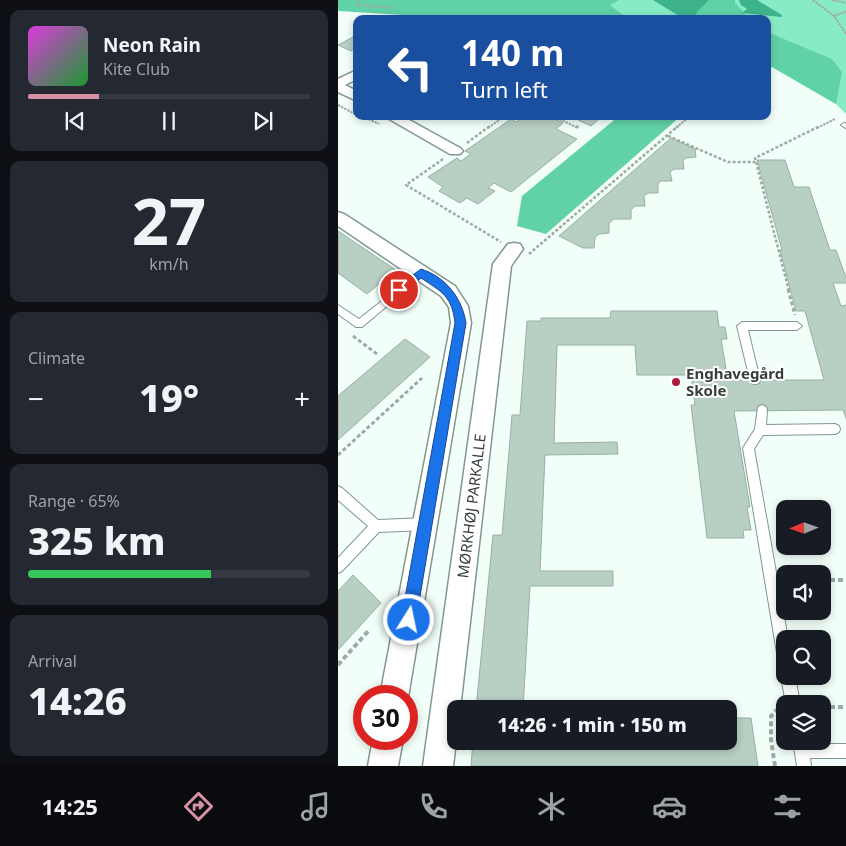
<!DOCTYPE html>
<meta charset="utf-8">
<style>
:root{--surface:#171b24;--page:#242831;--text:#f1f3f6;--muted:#9ea1a6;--line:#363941;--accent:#d391a1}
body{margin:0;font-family:"Noto Sans",sans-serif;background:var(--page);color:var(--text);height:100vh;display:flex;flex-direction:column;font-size:19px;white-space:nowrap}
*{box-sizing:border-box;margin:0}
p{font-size:16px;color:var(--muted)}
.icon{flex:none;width:28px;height:28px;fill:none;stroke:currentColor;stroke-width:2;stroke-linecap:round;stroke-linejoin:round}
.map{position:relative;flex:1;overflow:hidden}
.details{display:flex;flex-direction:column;gap:10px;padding:10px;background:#0d0f14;width:338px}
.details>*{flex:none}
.hud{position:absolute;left:15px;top:15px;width:418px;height:105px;border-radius:10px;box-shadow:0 2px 8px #0003;background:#1a4fa0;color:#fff;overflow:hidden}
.needle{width:32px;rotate:268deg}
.tools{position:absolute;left:438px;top:500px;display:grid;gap:10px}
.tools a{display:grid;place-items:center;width:55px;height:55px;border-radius:10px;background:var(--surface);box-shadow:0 2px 8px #0003;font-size:25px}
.speed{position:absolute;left:15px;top:685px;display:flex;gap:10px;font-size:25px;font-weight:700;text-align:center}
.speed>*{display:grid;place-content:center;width:65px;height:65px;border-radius:50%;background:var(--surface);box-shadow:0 2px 8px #0003;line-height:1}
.speed .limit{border:8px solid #d22;background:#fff;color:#111}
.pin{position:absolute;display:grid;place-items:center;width:42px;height:42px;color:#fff;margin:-21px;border:2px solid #fff;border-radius:50%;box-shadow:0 1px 5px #0007}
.me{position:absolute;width:55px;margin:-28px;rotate:10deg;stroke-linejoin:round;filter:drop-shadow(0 0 4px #0008)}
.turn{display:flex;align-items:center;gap:18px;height:105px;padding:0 25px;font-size:22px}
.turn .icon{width:65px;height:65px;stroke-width:2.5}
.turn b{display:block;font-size:35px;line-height:42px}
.big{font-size:38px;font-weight:800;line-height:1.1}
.details .widget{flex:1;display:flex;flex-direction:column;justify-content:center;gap:8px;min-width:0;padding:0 18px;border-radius:10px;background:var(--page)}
.details .dial{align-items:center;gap:0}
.dial b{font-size:65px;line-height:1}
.song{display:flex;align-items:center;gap:15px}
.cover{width:60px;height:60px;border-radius:8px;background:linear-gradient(135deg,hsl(300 70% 55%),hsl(130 70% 35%))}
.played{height:5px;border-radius:2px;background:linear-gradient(90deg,var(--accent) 25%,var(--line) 25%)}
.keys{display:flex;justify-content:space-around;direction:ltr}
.heat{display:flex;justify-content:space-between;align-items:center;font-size:28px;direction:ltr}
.charge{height:8px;border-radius:4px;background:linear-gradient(90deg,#34c759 65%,var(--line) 0)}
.trip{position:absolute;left:109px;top:700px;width:290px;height:50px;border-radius:10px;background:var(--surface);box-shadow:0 2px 8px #0003;font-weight:800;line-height:50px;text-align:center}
.menu{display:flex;height:80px;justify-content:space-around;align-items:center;background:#090b0e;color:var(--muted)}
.menu .icon{width:35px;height:35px}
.menu .on{color:var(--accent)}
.menu b{font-size:22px;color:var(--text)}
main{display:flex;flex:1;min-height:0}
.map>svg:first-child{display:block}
.green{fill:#87ecc5}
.forest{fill:#61d2a8}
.water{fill:#3eb38b}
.building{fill:#b8cfc4;stroke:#98afa5}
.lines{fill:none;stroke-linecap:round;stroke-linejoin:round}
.lane-casing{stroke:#82988e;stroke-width:2}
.street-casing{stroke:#82988e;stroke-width:3}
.path-far3{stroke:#9eaaa4;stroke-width:2;stroke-dasharray:2.5 1;stroke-linecap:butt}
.path-far2{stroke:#9eaaa4;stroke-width:2.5;stroke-dasharray:3 2;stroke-linecap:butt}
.path-far1{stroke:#9eaaa4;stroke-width:3;stroke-dasharray:4 2.5;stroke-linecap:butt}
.path{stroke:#9eaaa4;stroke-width:4;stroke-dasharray:5 3;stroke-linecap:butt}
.lane{fill:#fff;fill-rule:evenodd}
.street{fill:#fff;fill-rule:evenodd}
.route{fill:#1a73e8;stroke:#114b97}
.poi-dot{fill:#ae1a3a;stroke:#fff;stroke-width:2}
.labels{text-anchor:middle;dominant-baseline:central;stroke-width:4;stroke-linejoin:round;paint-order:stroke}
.poi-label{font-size:15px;font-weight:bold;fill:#363f3b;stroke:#fff;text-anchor:start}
.street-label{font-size:15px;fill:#363f3b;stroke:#fff}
</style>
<main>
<section class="details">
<div class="widget">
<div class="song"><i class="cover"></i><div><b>Neon Rain</b><p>Kite Club</p></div></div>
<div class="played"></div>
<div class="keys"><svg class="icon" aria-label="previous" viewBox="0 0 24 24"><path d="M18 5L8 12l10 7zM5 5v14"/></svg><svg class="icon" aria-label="pause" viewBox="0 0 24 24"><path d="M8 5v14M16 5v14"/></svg><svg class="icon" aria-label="next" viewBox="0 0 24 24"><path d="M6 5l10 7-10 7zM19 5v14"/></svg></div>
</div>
<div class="widget dial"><b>27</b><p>km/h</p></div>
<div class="widget"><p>Climate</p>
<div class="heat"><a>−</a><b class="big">19°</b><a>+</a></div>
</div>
<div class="widget"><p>Range · 65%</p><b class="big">325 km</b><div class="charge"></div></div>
<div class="widget"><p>Arrival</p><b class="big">14:26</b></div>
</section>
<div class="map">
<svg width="509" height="766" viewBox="0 0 509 766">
<rect width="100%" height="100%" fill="#f1fff8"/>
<polygon class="green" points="245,0 508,0 508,114 498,104 434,67 429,69 429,19 249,19"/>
<g class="forest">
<polygon points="0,0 281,0 272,5 290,19 128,19 0,11"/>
<polygon points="370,0 397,0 397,3 412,19 357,19 359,12"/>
<polygon points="429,32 494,59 504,72 498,104 434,67 429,69"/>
<polygon points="281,116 343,116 208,234 179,226 184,196"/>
</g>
<g class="water">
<polygon points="315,0 370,0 370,1 359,12 357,19 346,19"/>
<polygon points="401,0 419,0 444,15 444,17 404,13 409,9 403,5"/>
</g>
<g class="building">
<polygon points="19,35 19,48 13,51 0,45"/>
<polygon points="182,116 211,116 225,123 218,129 239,139 173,192 156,183 150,188 157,191 140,204 129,198 122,203 101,191 105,187 90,177 119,158 123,161 133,154 127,151 173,119 178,122 185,117"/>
<polygon points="245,116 265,116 253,126 240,120"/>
<polygon points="333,138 357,149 358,157 348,158 345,160 346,169 336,169 332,172 334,181 322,181 320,184 320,193 310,193 306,196 307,206 297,206 293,210 293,219 276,219 271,223 271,233 261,234 257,237 256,248 245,248 221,236"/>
<polygon points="419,160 447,160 456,187 471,187 492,250 498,250 509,280 509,283 495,283 503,306 509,305 509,421 505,410 396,411 412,507 409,507 413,530 405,530 406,538 369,538 353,405 357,405 353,375 299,375 297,345 219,345 216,443 279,442 280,454 207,455 202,571 275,571 275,586 192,586 185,709 138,709 155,535 164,535 174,415 182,415 189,321 203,321 203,318 272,318 273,311 379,311 381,327 387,327 389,339 383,339 390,380 486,380 467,311 458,311 442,250 444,250"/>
<polygon points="0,231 58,270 29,294 0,273"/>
<polygon points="67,339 92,357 0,440 0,396"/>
<polygon points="15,575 43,603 0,650 0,591"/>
<polygon points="390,718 413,718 420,766 133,766 135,741 390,741"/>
</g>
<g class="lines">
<defs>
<g id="lane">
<polygon points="506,123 509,124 509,129 503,125"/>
<polygon points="83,270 86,271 87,273 86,275 24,327 18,327 0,314 0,305 21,319"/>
<polygon points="404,322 459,322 464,326 459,330 410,330 422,380 421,383 417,384 413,383 412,380 399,326"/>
<polygon points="424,405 428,407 429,410 428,425 497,424 501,426 502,429 501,432 497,434 425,435 416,449 450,639 446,639 446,660 441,658 439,653 405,448 417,429 420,407"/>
<polygon points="0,486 4,488 40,520 88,518 92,520 94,524 92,528 88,530 41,532 4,571 0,573 0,558 30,526 0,500"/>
<polygon points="445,671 446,676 457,676 462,704 448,704 443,676"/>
<polygon points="455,741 469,741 470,744 509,744 509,758 472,758 473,766 459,766"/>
</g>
<g id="street">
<polygon points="19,70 19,79 7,85 19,91 19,101 0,92 0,79"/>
<polygon points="46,116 64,116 122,148 125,151 122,154 112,154"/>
<polygon points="0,212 6,214 117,286 130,306 133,323 69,703 69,696 42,696 113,323 111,307 103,296 0,226"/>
<polygon points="176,243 182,244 185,249 173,266 122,709 118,709 118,741 115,766 85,766 155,264 170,244"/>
<polygon points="35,739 65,739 60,766 30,766"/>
</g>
</defs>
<use href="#lane" class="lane-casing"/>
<use href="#street" class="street-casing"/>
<g class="path-far3">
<polyline points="20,0 19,5 56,8"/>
<polyline points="475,0 496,16 509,35"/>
<polyline points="494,0 509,3"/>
<polyline points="496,16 509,11"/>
<polyline points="0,105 19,115"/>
<polyline points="24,116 41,124"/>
<polyline points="215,116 240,128"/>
<polyline points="150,128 167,116"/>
<polyline points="338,128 352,116"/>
<polyline points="479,128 497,119"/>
</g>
<g class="path-far2">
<polyline points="238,126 241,128"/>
<polyline points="330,136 390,162 417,162"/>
<polyline points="129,143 152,126"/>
<polyline points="105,159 68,185 163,242"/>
<polyline points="191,254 340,126"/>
<polyline points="451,291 417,158 482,126"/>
</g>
<g class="path-far1">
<polyline points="450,289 457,315"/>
<polyline points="15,336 39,354"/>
<polyline points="0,455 84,378"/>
</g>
<g class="path">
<polyline points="484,580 509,580"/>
<polyline points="0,665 32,629"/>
<polyline points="484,707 509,707"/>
<polyline points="437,766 433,740 433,716 441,708"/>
</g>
<use href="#lane" class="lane"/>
<use href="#street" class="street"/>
</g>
<path class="route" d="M83,269C108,277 124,298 128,323L78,620L76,625L71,627L66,625L63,620L117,323C114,296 104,292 83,278L65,293H57V288Z"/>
<circle class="poi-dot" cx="338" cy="382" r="5"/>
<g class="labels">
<g class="poi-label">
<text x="348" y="373">Enghavegård<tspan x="348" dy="17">Skole</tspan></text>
</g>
<g class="street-label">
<text transform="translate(133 506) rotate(-83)">MØRKHØJ PARKALLE</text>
</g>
</g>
</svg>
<div class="tools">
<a><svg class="needle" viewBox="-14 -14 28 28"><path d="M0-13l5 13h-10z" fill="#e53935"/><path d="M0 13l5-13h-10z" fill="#9ea1a6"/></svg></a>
<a><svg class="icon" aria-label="sound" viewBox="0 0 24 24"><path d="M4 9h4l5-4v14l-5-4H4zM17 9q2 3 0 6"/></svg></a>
<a><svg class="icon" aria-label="search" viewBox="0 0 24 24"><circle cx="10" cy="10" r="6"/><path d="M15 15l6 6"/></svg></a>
<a><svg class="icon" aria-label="layers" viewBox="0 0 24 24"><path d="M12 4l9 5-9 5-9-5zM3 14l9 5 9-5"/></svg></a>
</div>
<div class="speed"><div class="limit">30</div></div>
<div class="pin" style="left:61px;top:290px;background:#d93025"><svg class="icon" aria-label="arrive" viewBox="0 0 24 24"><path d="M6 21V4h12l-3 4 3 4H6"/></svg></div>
<svg class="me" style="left:71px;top:620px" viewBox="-20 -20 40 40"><circle r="17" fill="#1a73e8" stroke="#fff" stroke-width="3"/><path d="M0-11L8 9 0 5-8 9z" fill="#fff"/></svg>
<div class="trip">14:26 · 1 min · 150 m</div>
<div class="hud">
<div class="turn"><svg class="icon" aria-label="left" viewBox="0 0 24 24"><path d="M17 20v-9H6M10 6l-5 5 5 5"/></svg><div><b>140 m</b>Turn left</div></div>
</div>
</div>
</main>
<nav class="menu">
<b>14:25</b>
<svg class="icon on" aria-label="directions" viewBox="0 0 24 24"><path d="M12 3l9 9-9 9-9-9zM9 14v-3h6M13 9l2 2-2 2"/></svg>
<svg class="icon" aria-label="music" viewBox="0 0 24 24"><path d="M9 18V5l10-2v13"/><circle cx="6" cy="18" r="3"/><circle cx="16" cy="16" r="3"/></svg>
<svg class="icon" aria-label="phone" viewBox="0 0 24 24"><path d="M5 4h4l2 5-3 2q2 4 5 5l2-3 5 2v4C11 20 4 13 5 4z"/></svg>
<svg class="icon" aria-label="climate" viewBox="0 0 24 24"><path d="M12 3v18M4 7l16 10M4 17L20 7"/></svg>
<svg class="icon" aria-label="car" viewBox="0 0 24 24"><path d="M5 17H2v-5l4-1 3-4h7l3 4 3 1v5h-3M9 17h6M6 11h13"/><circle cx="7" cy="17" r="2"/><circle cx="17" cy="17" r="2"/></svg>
<svg class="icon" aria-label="filters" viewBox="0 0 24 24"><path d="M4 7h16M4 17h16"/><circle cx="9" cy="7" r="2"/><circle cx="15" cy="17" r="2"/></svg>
</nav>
